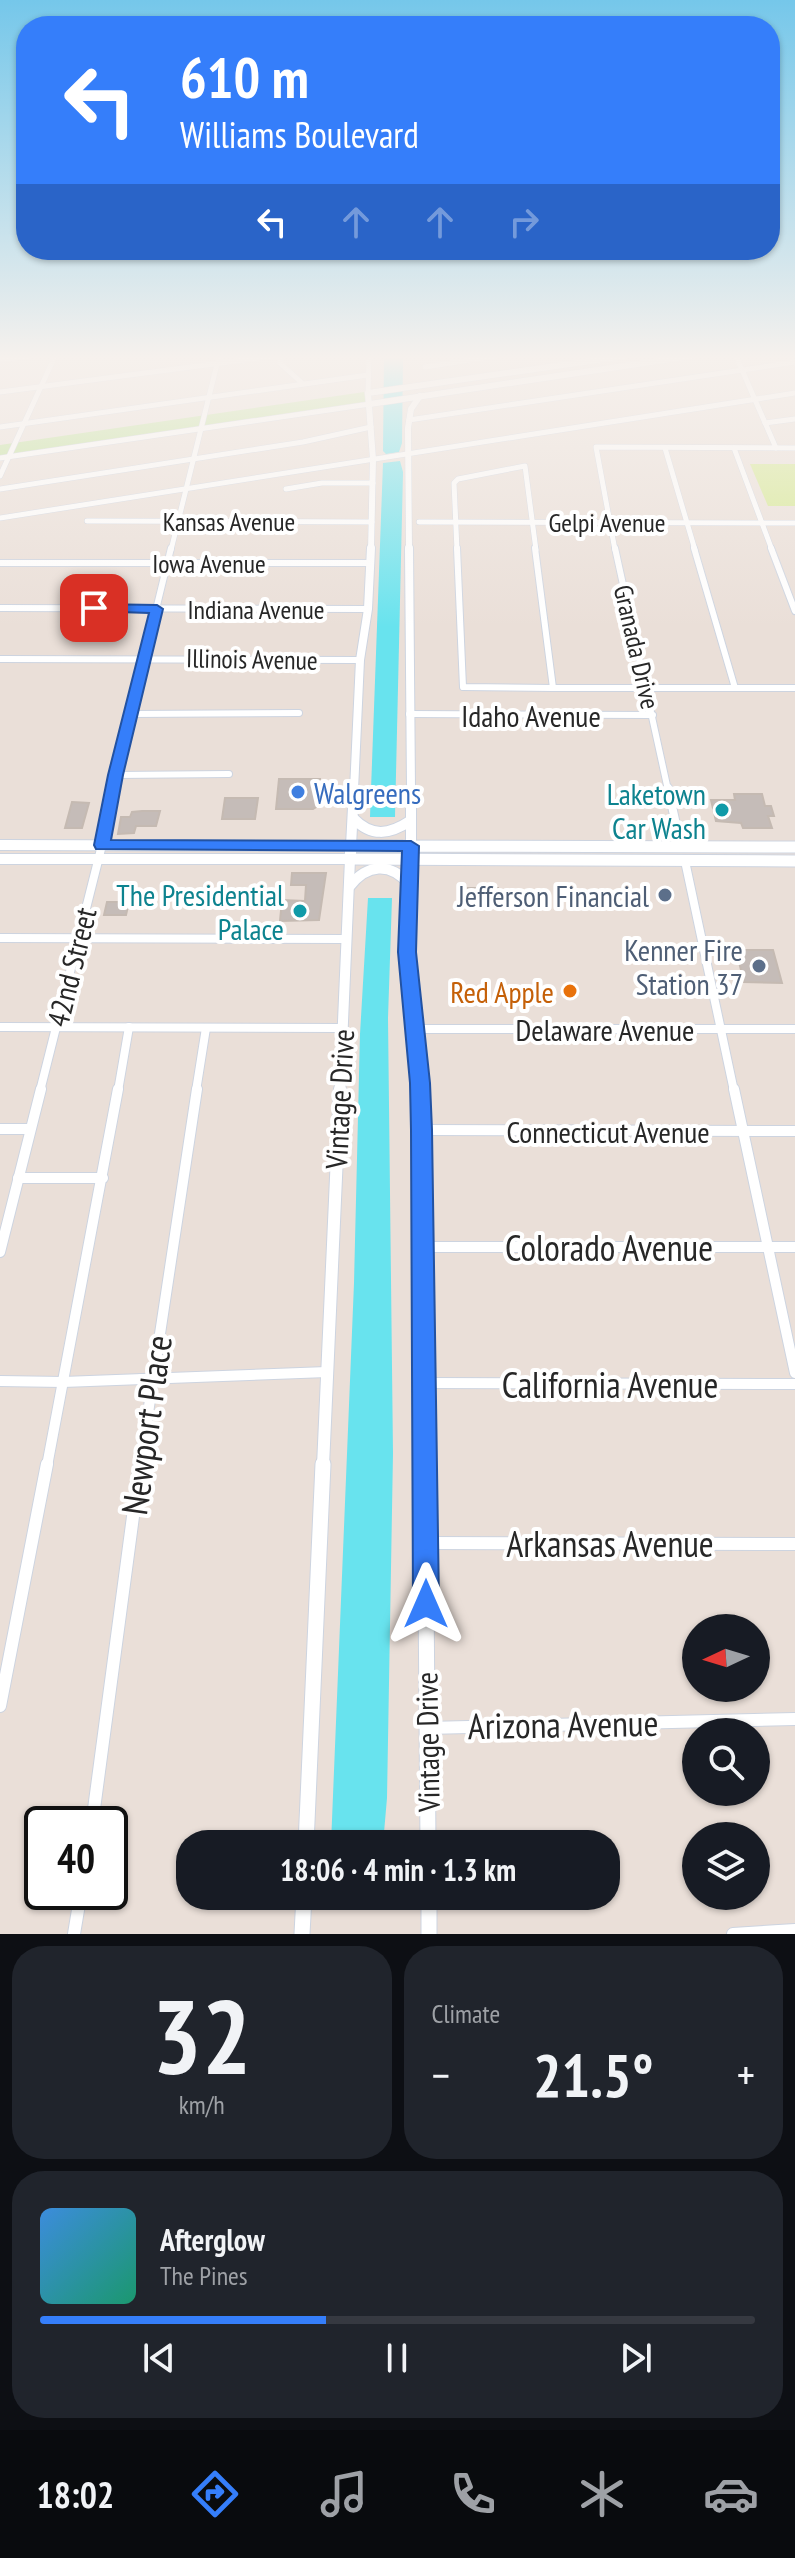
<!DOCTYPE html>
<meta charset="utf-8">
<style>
:root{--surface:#171b24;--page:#20242c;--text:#f1f3f6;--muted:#9ea1a6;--line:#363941;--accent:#357efa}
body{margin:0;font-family:"PT Sans Narrow",sans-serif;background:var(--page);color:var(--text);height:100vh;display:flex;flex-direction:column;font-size:30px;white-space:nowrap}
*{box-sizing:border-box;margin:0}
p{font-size:26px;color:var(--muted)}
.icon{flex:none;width:44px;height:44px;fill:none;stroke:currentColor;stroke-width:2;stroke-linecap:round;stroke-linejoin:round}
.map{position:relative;height:1934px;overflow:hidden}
.details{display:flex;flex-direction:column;gap:12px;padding:12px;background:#0d0f14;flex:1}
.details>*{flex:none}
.top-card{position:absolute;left:16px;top:16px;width:764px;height:244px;border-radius:32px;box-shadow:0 2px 6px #0004;background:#357efa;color:#fff;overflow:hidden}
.needle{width:52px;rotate:266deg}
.buttons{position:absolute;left:682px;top:1614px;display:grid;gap:16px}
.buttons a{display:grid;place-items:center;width:88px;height:88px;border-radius:50%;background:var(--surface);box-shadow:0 2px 6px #0004;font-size:40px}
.speed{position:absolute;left:24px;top:1806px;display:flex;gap:16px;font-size:40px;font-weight:700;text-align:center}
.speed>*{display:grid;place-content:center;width:104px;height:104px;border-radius:50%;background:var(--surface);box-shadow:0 2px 6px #0004;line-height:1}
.speed .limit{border:4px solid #111;border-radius:12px;background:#fff;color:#111}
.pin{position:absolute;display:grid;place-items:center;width:68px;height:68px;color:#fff;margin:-34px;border-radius:16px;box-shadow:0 4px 12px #0006}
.me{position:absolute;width:88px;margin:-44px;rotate:0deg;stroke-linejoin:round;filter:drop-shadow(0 0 6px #0008)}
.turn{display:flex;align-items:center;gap:28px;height:168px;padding:0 32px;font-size:36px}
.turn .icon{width:104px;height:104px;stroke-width:2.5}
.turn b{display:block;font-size:56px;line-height:68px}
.lanes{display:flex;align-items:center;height:76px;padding:0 32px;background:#0003;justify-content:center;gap:40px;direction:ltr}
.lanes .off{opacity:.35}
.big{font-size:60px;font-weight:800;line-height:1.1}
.details .tile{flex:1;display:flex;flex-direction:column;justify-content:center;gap:12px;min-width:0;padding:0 28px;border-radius:32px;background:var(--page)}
.details .dial{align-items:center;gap:0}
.dial b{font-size:104px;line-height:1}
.song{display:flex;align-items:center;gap:24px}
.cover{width:96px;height:96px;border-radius:12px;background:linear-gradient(135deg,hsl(210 70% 55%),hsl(160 70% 35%))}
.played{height:8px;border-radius:4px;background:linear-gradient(90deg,var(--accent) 40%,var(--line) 40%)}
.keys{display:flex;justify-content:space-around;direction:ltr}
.heat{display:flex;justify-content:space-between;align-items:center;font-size:44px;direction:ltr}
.details .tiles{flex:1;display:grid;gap:12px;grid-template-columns:1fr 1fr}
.tile:last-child{grid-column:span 2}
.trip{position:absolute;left:176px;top:1830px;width:444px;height:80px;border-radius:32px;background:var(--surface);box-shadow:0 2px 6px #0004;font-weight:800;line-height:80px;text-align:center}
.tab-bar{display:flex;height:128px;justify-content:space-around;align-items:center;background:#090b0e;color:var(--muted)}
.tab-bar .icon{width:56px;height:56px}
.tab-bar .selected{color:var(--accent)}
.tab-bar b{font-size:36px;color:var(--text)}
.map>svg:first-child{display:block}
.green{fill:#bce293}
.pitch{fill:#d4e98e}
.water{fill:#68e3ee}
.building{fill:#c5bcb8;stroke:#c5bab2;stroke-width:2}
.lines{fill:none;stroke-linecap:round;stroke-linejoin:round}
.minor-far4-casing{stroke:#cdd4e0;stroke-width:6}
.minor-far3-casing{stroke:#cdd4e0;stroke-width:8}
.minor-far2-casing{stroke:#cdd4e0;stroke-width:10}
.minor-far1-casing{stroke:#cdd4e0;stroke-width:12}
.minor-casing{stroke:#cdd4e0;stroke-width:14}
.tertiary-far4-casing{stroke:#cdd4e0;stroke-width:7}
.tertiary-far3-casing{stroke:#cdd4e0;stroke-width:10}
.tertiary-far2-casing{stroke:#cdd4e0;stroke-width:12}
.tertiary-far1-casing{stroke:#cdd4e0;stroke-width:14}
.tertiary-casing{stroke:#cdd4e0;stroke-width:17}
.secondary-casing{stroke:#cdd4e0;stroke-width:13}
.minor-far4{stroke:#fff;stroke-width:5}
.minor-far3{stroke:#fff;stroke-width:6}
.minor-far2{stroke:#fff;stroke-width:8}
.minor-far1{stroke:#fff;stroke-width:10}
.minor{stroke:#fff;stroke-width:12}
.tertiary-far4{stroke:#fff;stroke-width:6}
.tertiary-far3{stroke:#fff;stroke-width:8}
.tertiary-far2{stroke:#fff;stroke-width:10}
.tertiary-far1{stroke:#fff;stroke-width:12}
.tertiary{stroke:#fff;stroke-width:15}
.secondary{stroke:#fff;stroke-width:11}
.route{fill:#357efa;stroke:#2252a2;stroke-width:2}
.shop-dot{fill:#3f7fe0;stroke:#fff;stroke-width:3}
.culture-dot{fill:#0f9aa8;stroke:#fff;stroke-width:3}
.service-dot{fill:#5c6f8a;stroke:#fff;stroke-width:3}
.food-dot{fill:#e8710a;stroke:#fff;stroke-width:3}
.labels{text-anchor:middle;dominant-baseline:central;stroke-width:8;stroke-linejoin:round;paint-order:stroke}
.far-street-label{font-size:26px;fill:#272727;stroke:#fff}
.street-label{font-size:30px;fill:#272727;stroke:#fff}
.shop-label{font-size:30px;fill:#366cbe;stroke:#fff;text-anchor:start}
.culture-label{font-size:30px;fill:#0d838f;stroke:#fff;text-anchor:end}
.service-label{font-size:30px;fill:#4e5e75;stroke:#fff;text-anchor:end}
.food-label{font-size:30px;fill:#c56008;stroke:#fff;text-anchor:end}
.near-street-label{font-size:36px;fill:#272727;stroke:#fff}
</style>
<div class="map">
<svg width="795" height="1934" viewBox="0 0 795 1934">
<rect width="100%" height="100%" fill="#eadfd8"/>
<polygon class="green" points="364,392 366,402 0,456 0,445"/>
<polygon class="pitch" points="750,464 795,464 795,506 768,506"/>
<g class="water">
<polygon points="384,356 403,356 402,443 399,452 386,454 383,451"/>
<polygon points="400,461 403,472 395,817 370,817 383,463"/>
<polygon points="368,898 392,898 388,1018 393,1453 387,1798 383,1844 331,1844 354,1283 360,1034"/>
</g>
<g class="building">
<polygon points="279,779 320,779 318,806 313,809 276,809"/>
<polygon points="734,794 762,794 765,806 771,806 774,816 768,816 772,828 743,828 741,823 716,821 711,800 735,800"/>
<polygon points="225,798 258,798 255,819 222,819"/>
<polygon points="72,802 89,803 82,828 65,828"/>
<polygon points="142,811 160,811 156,826 136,826 134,833 118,834 121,817 130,817 132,812"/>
<polygon points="292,873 326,873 319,920 280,921 282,900 305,901 306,885 291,885"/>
<polygon points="468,888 498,888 499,899 469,899"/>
<polygon points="107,902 129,902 126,915 104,915"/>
<polygon points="736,950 773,950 782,983 744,982"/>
</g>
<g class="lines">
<defs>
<g id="minor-far4">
<polyline points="280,356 280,363 302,383"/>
<polyline points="736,356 776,448"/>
<polyline points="0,360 31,356"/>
<polyline points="425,367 495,356"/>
<polyline points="0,392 274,356"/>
<polyline points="368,393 369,356"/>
<polyline points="409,420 795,362"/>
<polyline points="765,423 795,419"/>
<polyline points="0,427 368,375"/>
<polyline points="665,448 695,550"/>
<polyline points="734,448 772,550"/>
<polyline points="0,458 370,404"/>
<polyline points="0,476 55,356"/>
<polyline points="0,489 303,442 371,427"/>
<polyline points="286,489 322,483 373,483"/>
<polyline points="0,518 795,393"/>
<polyline points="87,521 372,522"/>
<polyline points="419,522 795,523"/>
<polyline points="171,550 219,356"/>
<polyline points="457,550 454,483 458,479 525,466 536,550"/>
<polyline points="615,550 596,447 795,448"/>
</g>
<g id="minor-far3">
<polyline points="457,548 463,687 553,688"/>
<polyline points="535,548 553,688"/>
<polyline points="615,548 668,790"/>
<polyline points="694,548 735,688"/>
<polyline points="771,548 795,611"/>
<polyline points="0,563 371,563"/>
<polyline points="0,608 368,609"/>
<polyline points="0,659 360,660"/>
<polyline points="553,688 795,688"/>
<polyline points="131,714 299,713"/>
<polyline points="409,714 653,715"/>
<polyline points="115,775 229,774"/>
<polyline points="112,790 171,548"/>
</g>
<g id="minor-far2">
<polyline points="668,788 681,847"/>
<polyline points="685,861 734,1091"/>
<polyline points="0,938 346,939"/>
<polyline points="0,1027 342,1028"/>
<polyline points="415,1029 795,1029"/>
<polyline points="40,1091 102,845 113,788"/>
<polyline points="118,1091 129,1027"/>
<polyline points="196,1091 206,1028"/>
</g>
<g id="minor-far1">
<polyline points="734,1089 795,1373"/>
<polyline points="0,1129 30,1129"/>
<polyline points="422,1130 795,1131"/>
<polyline points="18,1178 103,1178"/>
<polyline points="423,1247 795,1247"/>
<polyline points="0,1252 41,1089"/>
<polyline points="0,1381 63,1382 327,1372"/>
<polyline points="424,1383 795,1384"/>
<polyline points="47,1466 118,1089"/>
<polyline points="140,1466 197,1089"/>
</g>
<g id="minor">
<polyline points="426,1543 795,1544"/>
<polyline points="0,1706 47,1464"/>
<polyline points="427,1728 795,1719"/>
<polyline points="92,1824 140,1464"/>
<polyline points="74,1934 81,1892"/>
<polyline points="733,1934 795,1930"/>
</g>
<g id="tertiary-far4">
<polyline points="370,404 691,356"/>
<polyline points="371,550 373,459 368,393 625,356"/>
<polyline points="409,550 408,428 411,409 420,396"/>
</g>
<g id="tertiary-far3">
<polyline points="409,548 411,790"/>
<polyline points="354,790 360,660 368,609 371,548"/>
</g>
<g id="tertiary-far2">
<polyline points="411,788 411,846"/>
<path d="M353,818C371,837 389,835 410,821"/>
<polyline points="0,845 351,846 354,788"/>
<polyline points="0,859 350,859 340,1091"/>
<polyline points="411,860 407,952 420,1091"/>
<path d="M350,886C367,864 390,862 409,884"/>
</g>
<g id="tertiary-far1">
<polyline points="420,1089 425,1466"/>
<polyline points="323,1466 340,1089"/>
</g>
<g id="tertiary">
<polyline points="425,1464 428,1844"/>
<polyline points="306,1844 323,1464"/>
<polyline points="429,1896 429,1934"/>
<polyline points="302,1934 304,1896"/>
</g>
<polyline id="secondary" points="795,847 351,846 350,859 795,861"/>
</defs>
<use href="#minor-far4" class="minor-far4-casing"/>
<use href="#minor-far3" class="minor-far3-casing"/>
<use href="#minor-far2" class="minor-far2-casing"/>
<use href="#minor-far1" class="minor-far1-casing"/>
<use href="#minor" class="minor-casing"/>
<use href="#tertiary-far4" class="tertiary-far4-casing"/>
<use href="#tertiary-far3" class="tertiary-far3-casing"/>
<use href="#tertiary-far2" class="tertiary-far2-casing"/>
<use href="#tertiary-far1" class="tertiary-far1-casing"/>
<use href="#tertiary" class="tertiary-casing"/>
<use href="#secondary" class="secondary-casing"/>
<use href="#minor-far4" class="minor-far4"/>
<use href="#minor-far3" class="minor-far3"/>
<use href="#minor-far2" class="minor-far2"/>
<use href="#minor-far1" class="minor-far1"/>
<use href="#minor" class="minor"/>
<use href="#tertiary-far4" class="tertiary-far4"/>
<use href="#tertiary-far3" class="tertiary-far3"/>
<use href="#tertiary-far2" class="tertiary-far2"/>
<use href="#tertiary-far1" class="tertiary-far1"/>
<use href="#tertiary" class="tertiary"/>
<use href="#secondary" class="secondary"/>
</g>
<linearGradient id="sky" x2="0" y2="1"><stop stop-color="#75c7ea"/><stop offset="0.57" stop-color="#f6f1ed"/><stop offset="1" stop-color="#f6f1ed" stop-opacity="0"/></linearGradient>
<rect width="795" height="627" fill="url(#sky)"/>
<polygon class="route" points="94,604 157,605 163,609 123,775 111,840 411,841 419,846 416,952 430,1083 432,1130 439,1604 436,1613 426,1616 417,1613 413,1604 411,1130 410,1083 398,952 402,851 96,849 94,845 108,775 149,613 89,611 87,608"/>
<circle class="shop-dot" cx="298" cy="792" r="8"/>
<g class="culture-dot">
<circle cx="722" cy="810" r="8"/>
<circle cx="300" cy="911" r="8"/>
</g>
<g class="service-dot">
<circle cx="665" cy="895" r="8"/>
<circle cx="759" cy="966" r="8"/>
</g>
<circle class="food-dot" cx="570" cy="991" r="8"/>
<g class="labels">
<g class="far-street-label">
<text x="229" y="521">Kansas Avenue</text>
<text x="607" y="522">Gelpi Avenue</text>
<text x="209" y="563">Iowa Avenue</text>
<text x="256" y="609">Indiana Avenue</text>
<text transform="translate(637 647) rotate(77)">Granada Drive</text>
<text transform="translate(252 659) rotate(1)">Illinois Avenue</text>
</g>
<g class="street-label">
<text x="531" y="715">Idaho Avenue</text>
<text transform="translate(71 967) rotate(-76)">42nd Street</text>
<text x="605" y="1029">Delaware Avenue</text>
<text transform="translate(339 1099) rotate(-87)">Vintage Drive</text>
<text x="608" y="1131">Connecticut Avenue</text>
<text transform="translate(427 1742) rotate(-91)">Vintage Drive</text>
</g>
<g class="shop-label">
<text x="314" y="792">Walgreens</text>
</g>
<g class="culture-label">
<text x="706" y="793">Laketown<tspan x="706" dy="34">Car Wash</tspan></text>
<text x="284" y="894">The Presidential<tspan x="284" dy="34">Palace</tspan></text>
</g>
<g class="service-label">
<text x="649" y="895">Jefferson Financial</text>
<text x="743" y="949">Kenner Fire<tspan x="743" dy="34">Station 37</tspan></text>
</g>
<g class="food-label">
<text x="554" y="991">Red Apple</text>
</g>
<g class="near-street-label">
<text x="609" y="1247">Colorado Avenue</text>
<text x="610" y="1384">California Avenue</text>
<text transform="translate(146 1425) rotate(-82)">Newport Place</text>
<text x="610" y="1543">Arkansas Avenue</text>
<text transform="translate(563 1724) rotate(-1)">Arizona Avenue</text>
</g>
</g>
</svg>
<div class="buttons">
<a><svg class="needle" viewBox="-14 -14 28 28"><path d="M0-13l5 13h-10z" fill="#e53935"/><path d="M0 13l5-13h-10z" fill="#9ea1a6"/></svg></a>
<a><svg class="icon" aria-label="search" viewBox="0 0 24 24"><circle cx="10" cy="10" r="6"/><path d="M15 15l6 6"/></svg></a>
<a><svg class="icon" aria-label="layers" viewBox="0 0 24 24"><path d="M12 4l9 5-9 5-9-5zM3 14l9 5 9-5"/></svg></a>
</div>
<div class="speed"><div class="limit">40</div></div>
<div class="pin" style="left:94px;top:608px;background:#d93025"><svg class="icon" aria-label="arrive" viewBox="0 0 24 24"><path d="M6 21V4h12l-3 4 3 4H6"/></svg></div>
<svg class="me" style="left:426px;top:1604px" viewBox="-20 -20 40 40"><path d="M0-17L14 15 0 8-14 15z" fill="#357efa" stroke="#fff" stroke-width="4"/></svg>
<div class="trip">18:06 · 4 min · 1.3 km</div>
<div class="top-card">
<div class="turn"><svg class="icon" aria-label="left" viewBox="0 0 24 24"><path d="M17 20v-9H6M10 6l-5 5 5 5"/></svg><div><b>610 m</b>Williams Boulevard</div></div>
<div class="lanes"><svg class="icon" aria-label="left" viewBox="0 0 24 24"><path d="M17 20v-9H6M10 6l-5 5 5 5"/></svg><svg class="icon off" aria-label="ahead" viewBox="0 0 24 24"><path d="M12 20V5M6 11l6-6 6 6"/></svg><svg class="icon off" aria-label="ahead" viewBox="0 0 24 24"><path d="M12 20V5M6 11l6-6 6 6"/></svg><svg class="icon off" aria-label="right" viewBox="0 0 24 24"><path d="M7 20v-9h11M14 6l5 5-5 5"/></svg></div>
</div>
</div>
<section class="details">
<div class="tiles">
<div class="tile dial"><b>32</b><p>km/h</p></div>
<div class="tile"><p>Climate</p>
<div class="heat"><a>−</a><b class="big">21.5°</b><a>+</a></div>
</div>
<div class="tile">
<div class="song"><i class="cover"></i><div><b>Afterglow</b><p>The Pines</p></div></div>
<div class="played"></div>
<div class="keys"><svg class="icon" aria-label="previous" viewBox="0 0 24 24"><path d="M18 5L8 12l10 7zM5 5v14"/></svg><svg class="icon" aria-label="pause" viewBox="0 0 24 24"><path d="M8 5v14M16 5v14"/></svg><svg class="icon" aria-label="next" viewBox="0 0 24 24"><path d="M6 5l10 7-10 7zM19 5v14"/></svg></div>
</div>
</div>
</section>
<nav class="tab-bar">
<b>18:02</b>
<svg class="icon selected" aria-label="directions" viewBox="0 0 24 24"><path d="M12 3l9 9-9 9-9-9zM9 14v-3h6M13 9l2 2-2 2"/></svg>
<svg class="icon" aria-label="music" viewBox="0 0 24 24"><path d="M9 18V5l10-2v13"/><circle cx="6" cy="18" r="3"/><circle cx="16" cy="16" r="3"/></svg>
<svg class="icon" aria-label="phone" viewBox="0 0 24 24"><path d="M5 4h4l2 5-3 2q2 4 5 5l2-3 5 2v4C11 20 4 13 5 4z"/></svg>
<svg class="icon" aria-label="climate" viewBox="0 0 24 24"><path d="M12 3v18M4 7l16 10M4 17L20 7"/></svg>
<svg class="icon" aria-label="car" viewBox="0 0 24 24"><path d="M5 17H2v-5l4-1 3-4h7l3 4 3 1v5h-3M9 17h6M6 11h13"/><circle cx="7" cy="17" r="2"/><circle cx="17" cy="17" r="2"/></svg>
</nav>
